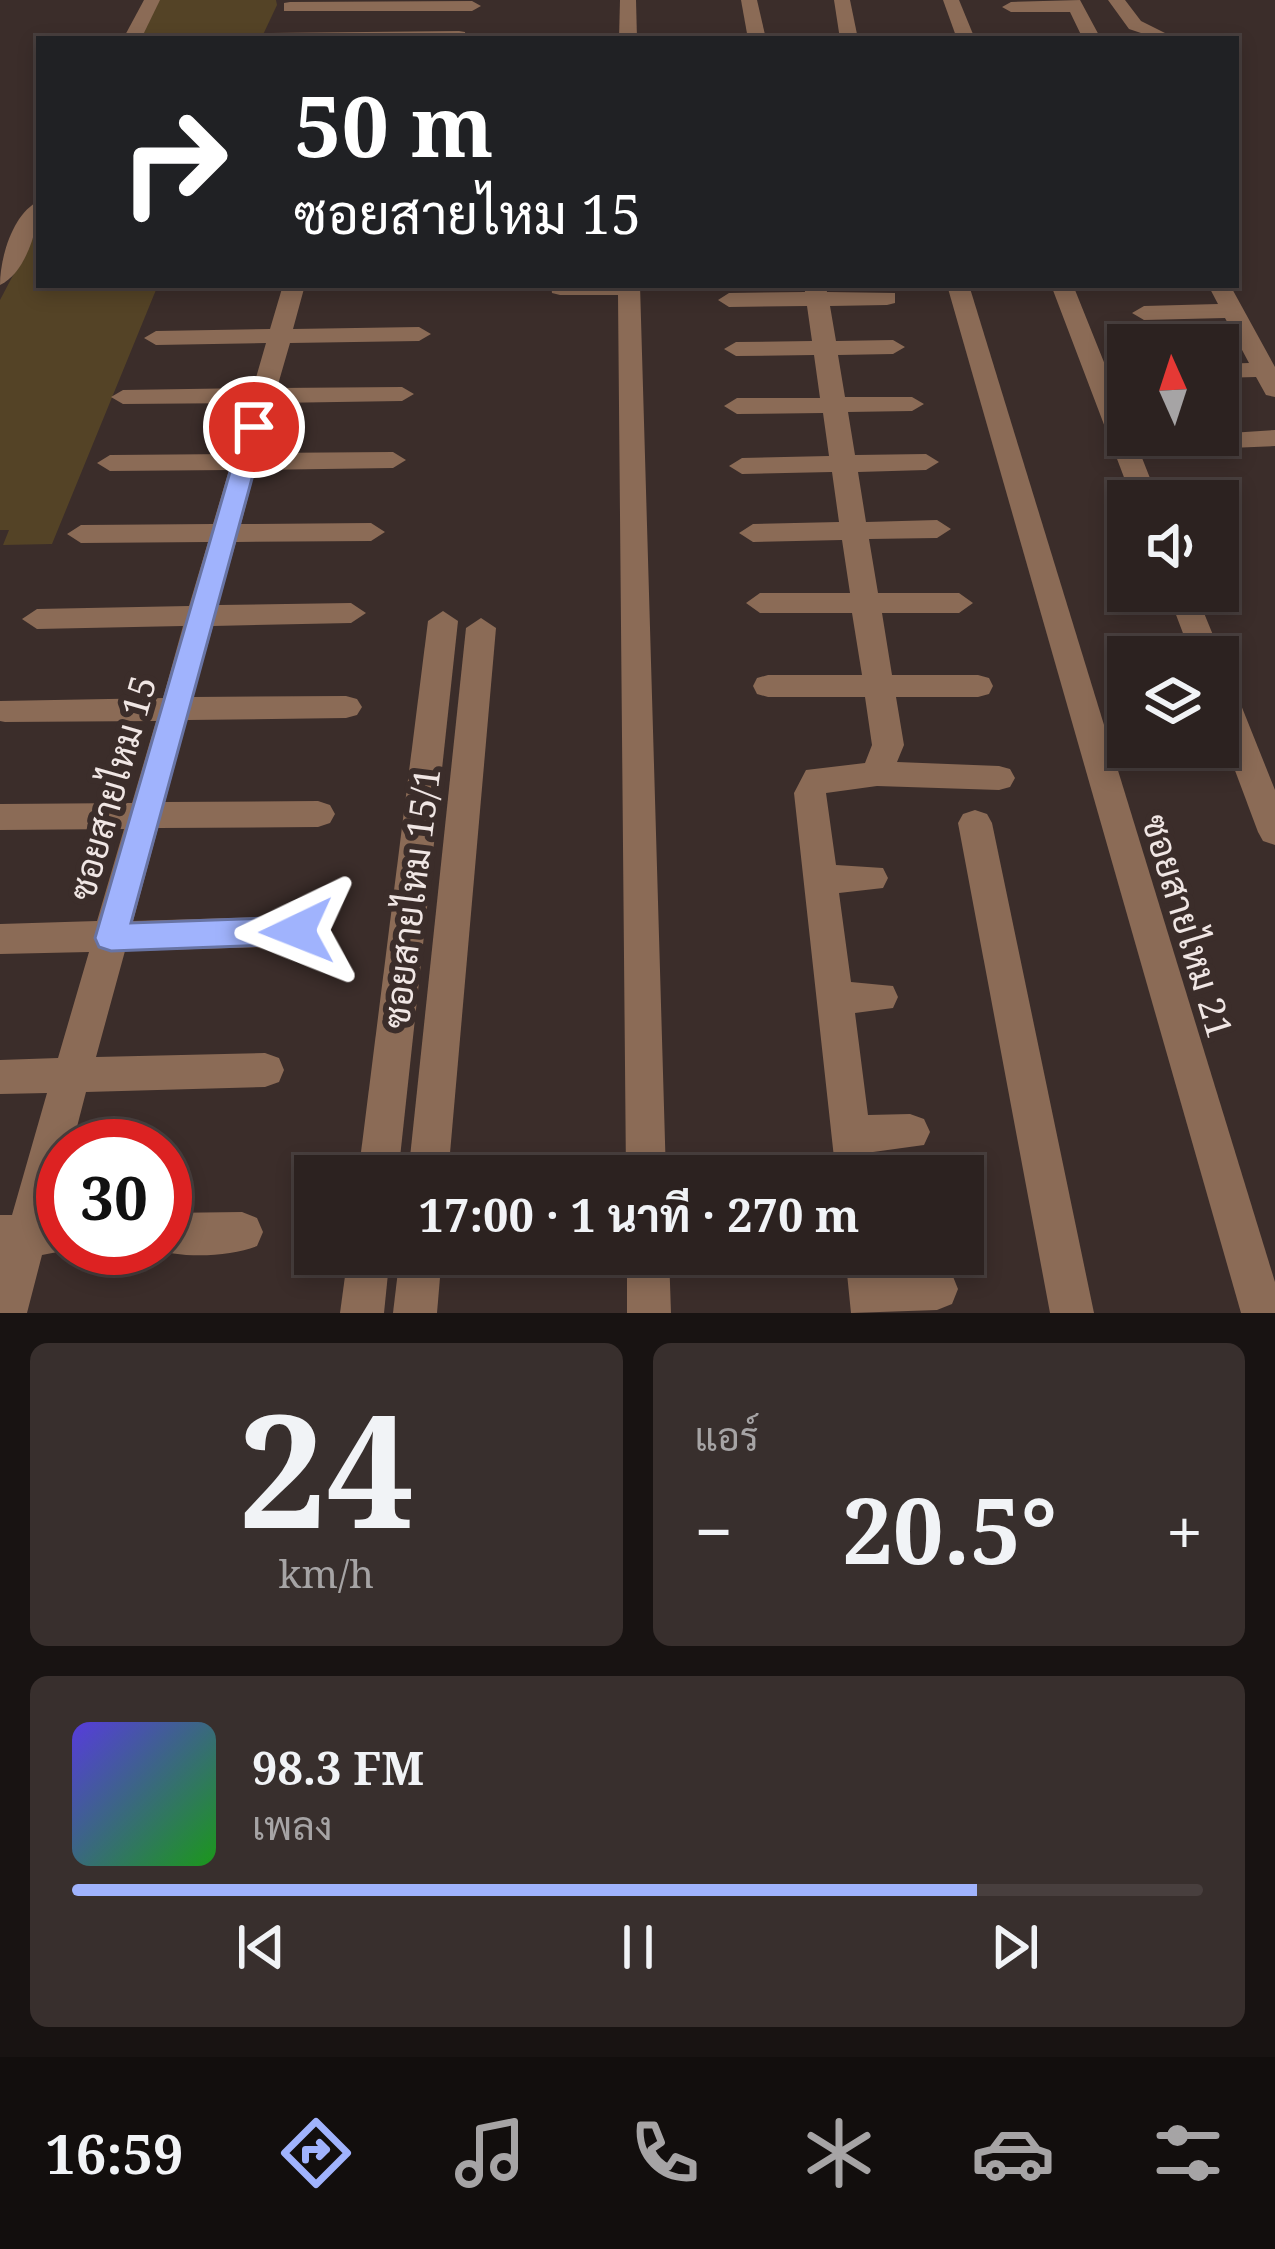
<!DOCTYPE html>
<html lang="th">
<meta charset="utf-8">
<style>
:root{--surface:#2c2220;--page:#382f2d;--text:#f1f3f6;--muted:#a6a4a5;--line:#483f3e;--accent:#a0b3fd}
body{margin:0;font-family:"Noto Serif",Sarabun,serif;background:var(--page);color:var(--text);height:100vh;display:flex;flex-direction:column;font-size:45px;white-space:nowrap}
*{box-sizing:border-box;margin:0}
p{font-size:39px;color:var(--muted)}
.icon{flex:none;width:66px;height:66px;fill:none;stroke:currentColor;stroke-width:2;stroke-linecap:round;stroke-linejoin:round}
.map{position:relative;height:1313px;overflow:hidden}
.sheet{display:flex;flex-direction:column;gap:30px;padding:30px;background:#181312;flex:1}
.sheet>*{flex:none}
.guide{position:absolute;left:36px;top:36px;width:1203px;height:252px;border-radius:0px;box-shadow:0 6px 18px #0003,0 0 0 3px var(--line);background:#202124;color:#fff;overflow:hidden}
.needle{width:78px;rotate:357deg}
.buttons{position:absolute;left:1107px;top:324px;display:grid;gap:24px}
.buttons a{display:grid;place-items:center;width:132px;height:132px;border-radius:0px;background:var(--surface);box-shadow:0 6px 18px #0003,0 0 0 3px var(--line);font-size:60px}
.speed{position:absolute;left:36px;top:1119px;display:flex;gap:24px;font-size:60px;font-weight:700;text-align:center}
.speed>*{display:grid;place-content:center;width:156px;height:156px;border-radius:50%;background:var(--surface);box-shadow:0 6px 18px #0003,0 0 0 3px var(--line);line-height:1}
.speed .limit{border:18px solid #d22;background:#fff;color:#111}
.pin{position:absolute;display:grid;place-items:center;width:102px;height:102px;color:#fff;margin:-51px;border:6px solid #fff;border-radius:50%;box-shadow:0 3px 12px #0007}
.me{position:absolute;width:132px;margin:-66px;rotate:268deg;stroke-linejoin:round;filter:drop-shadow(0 0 9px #0008)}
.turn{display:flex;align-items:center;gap:42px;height:252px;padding:0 60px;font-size:54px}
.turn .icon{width:156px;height:156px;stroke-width:2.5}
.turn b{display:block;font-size:84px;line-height:102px}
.big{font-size:90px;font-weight:700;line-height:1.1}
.sheet .card{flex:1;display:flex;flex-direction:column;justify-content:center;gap:18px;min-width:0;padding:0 42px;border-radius:18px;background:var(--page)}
.sheet .dial{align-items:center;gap:0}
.dial b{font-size:156px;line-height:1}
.song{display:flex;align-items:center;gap:36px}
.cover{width:144px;height:144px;border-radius:18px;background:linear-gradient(135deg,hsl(250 70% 55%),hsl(120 70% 35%))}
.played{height:12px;border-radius:6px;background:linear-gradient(90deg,var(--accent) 80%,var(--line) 80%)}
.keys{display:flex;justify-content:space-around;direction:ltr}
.heat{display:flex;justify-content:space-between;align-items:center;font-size:66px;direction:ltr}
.sheet .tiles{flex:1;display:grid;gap:30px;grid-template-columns:1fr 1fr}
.card:last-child{grid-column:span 2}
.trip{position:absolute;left:294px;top:1155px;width:690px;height:120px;border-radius:0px;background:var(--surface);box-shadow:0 6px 18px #0003,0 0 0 3px var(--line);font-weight:700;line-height:120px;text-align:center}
.dock{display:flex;height:192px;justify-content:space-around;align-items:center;background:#120e0d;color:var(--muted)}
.dock .icon{width:84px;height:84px}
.dock .current{color:var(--accent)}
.dock b{font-size:54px;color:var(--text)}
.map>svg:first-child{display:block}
.green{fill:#544326}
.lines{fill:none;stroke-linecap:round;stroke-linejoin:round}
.minor{fill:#8b6b56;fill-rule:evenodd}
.route{fill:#a0b3fd;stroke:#6874a4;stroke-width:3}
.labels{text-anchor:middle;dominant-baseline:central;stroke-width:12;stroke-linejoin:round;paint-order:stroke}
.street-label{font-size:36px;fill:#f0e6e4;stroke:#3b2d2a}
</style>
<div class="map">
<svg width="1275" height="1313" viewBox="0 0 1275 1313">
<rect width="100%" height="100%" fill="#3b2d2a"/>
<g class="green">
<polygon points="158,0 276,0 277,5 261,39 137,39"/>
<polygon points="39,226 39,285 158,285 52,544 3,545 9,530 0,530 0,300"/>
</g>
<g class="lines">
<g class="minor">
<polygon points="144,0 160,0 141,39 123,39"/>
<polygon points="620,0 636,0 637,39 619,39"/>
<polygon points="741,0 757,0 766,39 748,39"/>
<polygon points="834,0 850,0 858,39 840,39"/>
<polygon points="943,0 959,0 975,39 957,39"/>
<polygon points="1080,0 1101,39 1083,39 1070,12 1011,12 1002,7 1011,2"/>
<polygon points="1108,0 1125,0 1141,21 1165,33 1156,38 1129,29"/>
<polygon points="290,2 472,1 481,6 472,11 284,11 284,3"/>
<polygon points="459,31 465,32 466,39 262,38 271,33"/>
<path d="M39,201C39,227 26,273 0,285C0,257 13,213 39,201Z"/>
<polygon points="283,285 305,285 293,329 419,327 431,334 419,341 290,343 277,388 402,387 414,394 402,401 273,403 260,453 393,452 406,460 393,468 255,470 241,524 371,523 385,532 371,541 236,542 218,605 351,603 366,613 351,623 213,626 193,697 346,696 357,699 362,707 357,715 346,718 187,720 165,802 318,801 330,805 335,814 330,823 318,827 158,828 133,921 297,916 310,921 315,931 310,941 297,946 125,951 96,1057 265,1053 279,1058 284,1070 279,1082 265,1087 86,1092 72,1146 63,1146 63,1179 53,1214 63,1214 63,1248 78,1248 42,1255 27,1313 0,1313 0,1215 12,1215 47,1093 0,1094 0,1060 58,1058 89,952 0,954 0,924 97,921 124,829 0,830 0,804 132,803 156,721 5,722 0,721 0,701 163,698 183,626 37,629 22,619 37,609 189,606 208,542 81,543 67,534 81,525 213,524 229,470 110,471 97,463 110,455 234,454 248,403 123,404 111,397 123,390 253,388 266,343 156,345 144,338 156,331 270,329"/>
<polygon points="551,285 640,285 666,1176 626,1176 618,295 560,295 552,293"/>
<polygon points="804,285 826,285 827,292 895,293 895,303 887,305 830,306 836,341 893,340 905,347 893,354 838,355 845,397 912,397 924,404 912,411 848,412 855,455 926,454 939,462 926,470 858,472 866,522 937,520 951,529 937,538 869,539 878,593 959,593 973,603 959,613 882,613 892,675 978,675 989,678 993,686 989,694 978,697 896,697 904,745 897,762 999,766 1010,769 1015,778 1010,787 999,790 877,786 826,793 836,865 883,868 888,878 883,888 839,893 851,982 893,986 898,997 893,1008 855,1013 868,1115 910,1114 924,1119 930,1132 924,1145 873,1152 876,1176 836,1176 794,793 806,770 865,763 872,745 865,697 768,697 757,694 753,686 757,678 768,675 862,675 852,613 760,613 746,603 760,593 850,593 842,540 753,542 739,533 753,524 839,522 832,472 742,474 729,466 742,458 829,456 823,413 737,414 724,406 737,398 820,398 814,355 736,356 724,349 736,342 812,341 807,306 729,307 718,300 729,293 805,292"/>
<polygon points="947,285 969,285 1275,1282 1275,1313 1241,1313"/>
<polygon points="1051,285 1073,285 1128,422 1128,435 1133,435 1159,501 1133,501"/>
<polygon points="1208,285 1230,285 1275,367 1275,397 1266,395 1256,377 1218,378 1218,364 1249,363 1225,318 1144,320 1132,313 1144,306 1218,304"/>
<polygon points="1275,430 1275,446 1206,449 1193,441 1199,435"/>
<polygon points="1167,591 1195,591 1222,657 1218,664 1218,657 1192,657"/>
<polygon points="443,611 458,621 398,1176 358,1176 428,621"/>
<polygon points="481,618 496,628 448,1176 408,1176 466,628"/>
<polygon points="1218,674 1229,677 1233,685 1275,790 1275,845 1263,841 1258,832 1218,725"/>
<polygon points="975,810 987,814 992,823 1094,1313 1050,1313 958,823 963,814"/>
<path d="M242,1212L257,1218L263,1232L257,1246C230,1257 179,1259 152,1248H165V1213Z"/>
<polygon points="348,1254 390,1254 384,1313 340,1313"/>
<polygon points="400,1254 442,1254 437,1313 393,1313"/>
<polygon points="627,1254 669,1254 671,1313 627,1313"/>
<polygon points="845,1254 887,1254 889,1271 937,1268 952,1274 958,1289 952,1304 937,1310 851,1313"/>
</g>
</g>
<polygon class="route" points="254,420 266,427 131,923 297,917 309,921 313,931 309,940 297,944 111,951 99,947 95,938 243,427"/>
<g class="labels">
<g class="street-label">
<text transform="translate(112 788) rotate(-74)">ซอยสายไหม 15</text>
<text transform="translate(411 898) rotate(-83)">ซอยสายไหม 15/1</text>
<text transform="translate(1188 926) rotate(73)">ซอยสายไหม 21</text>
</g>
</g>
</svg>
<div class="buttons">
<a><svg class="needle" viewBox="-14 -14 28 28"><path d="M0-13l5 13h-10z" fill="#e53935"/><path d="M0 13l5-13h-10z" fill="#a6a4a5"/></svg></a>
<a><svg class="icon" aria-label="sound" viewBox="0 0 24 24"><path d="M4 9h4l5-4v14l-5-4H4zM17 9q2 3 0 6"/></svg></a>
<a><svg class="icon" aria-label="layers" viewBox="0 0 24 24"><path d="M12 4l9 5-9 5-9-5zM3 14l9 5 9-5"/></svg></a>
</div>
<div class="speed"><div class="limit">30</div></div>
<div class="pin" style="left:254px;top:427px;background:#d93025"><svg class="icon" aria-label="arrive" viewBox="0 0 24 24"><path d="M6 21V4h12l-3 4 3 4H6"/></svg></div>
<svg class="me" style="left:297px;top:931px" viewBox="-20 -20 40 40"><path d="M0-17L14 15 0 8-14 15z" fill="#a0b3fd" stroke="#fff" stroke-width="4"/></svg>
<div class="trip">17:00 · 1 นาที · 270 m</div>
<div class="guide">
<div class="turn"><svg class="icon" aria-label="right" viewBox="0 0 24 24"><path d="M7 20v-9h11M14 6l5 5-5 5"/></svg><div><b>50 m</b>ซอยสายไหม 15</div></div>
</div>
</div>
<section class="sheet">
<div class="tiles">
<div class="card dial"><b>24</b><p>km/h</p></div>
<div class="card"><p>แอร์</p>
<div class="heat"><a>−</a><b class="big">20.5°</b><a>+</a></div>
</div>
<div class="card">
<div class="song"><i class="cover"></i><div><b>98.3 FM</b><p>เพลง</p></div></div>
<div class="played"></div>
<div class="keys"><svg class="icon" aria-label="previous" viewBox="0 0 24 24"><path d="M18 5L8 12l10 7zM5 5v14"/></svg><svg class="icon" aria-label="pause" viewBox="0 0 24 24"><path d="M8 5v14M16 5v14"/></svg><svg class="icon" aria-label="next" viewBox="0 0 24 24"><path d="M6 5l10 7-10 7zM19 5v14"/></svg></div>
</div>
</div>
</section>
<nav class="dock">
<b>16:59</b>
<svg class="icon current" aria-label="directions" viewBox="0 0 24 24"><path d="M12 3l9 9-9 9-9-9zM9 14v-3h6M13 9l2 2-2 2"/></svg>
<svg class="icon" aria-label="music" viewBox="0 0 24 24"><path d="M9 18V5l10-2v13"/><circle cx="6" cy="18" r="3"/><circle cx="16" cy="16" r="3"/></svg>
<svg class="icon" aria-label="phone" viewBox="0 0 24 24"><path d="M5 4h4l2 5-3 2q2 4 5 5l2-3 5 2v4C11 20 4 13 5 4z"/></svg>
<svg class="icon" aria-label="climate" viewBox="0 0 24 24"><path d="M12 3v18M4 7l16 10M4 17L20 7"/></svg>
<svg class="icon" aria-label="car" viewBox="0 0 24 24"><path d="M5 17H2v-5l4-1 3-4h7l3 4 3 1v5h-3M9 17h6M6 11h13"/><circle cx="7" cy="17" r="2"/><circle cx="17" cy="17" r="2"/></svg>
<svg class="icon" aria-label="filters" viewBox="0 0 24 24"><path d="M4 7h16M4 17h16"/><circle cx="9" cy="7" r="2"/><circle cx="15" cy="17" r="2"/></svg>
</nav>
